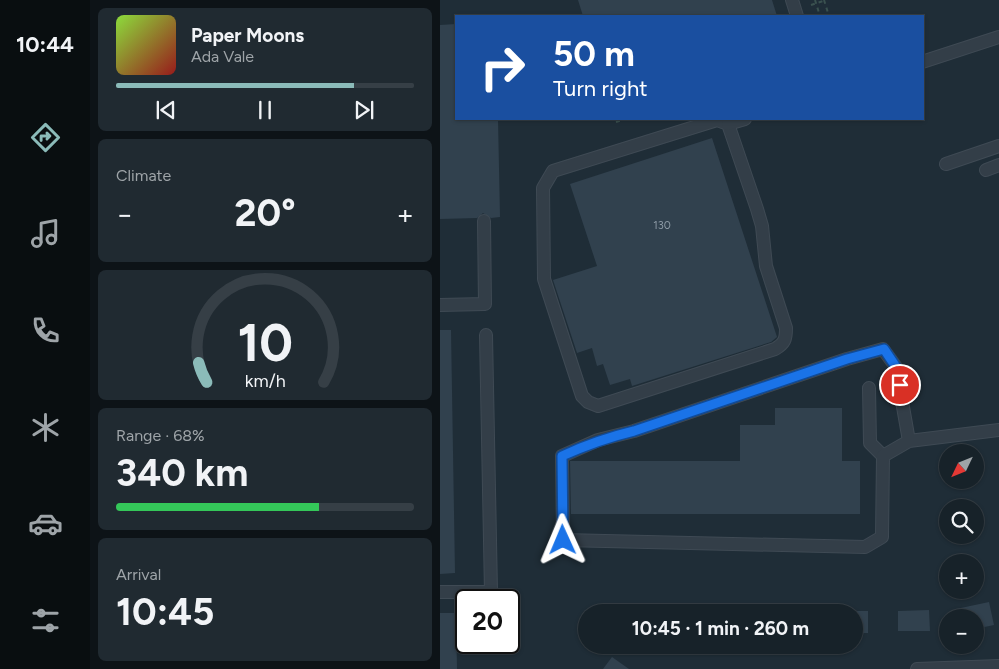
<!DOCTYPE html>
<meta charset="utf-8">
<style>
:root{--surface:#172229;--page:#202a31;--text:#f1f3f6;--muted:#9ea4a8;--line:#363f46;--accent:#8bbbb9}
body{margin:0;font-family:Figtree,sans-serif;background:var(--page);color:var(--text);height:100vh;display:flex;flex-direction:column;font-size:19px;white-space:nowrap}
*{box-sizing:border-box;margin:0}
p{font-size:16px;color:var(--muted)}
.icon{flex:none;width:28px;height:28px;fill:none;stroke:currentColor;stroke-width:2;stroke-linecap:round;stroke-linejoin:round}
.map{position:relative;flex:1;overflow:hidden}
.drawer{display:flex;flex-direction:column;gap:8px;padding:8px;background:#0d1317;width:350px}
.drawer>*{flex:none}
.top-card{position:absolute;left:15px;top:15px;width:469px;height:105px;border-radius:0px;box-shadow:0 1px 4px #0004,0 0 0 1px var(--line);background:#1a4fa0;color:#fff;overflow:hidden}
.needle{width:32px;rotate:227deg}
.controls{position:absolute;left:499px;top:444px;display:grid;gap:10px}
.controls a{display:grid;place-items:center;width:45px;height:45px;border-radius:50%;background:var(--surface);box-shadow:0 1px 4px #0004,0 0 0 1px var(--line);font-size:25px}
.speed{position:absolute;left:15px;top:589px;display:flex;gap:10px;font-size:25px;font-weight:700;text-align:center}
.speed>*{display:grid;place-content:center;width:65px;height:65px;border-radius:50%;background:var(--surface);box-shadow:0 1px 4px #0004,0 0 0 1px var(--line);line-height:1}
.speed .limit{border:2px solid #111;border-radius:8px;background:#fff;color:#111}
.pin{position:absolute;display:grid;place-items:center;width:42px;height:42px;color:#fff;margin:-21px;border:2px solid #fff;border-radius:50%;box-shadow:0 1px 5px #0007}
.me{position:absolute;width:55px;margin:-28px;rotate:359deg;stroke-linejoin:round;filter:drop-shadow(0 0 4px #0008)}
.turn{display:flex;align-items:center;gap:18px;height:105px;padding:0 15px;font-size:22px}
.turn .icon{width:65px;height:65px;stroke-width:2.5}
.turn b{display:block;font-size:35px;line-height:42px}
.big{font-size:38px;font-weight:700;line-height:1.1}
.drawer .widget{flex:1;display:flex;flex-direction:column;justify-content:center;gap:8px;min-width:0;padding:0 18px;border-radius:8px;background:var(--page)}
.drawer .dial{align-items:center;gap:0}
.dial svg{height:130px;overflow:visible;fill:none;stroke:var(--line);stroke-width:7;stroke-linecap:round;text-anchor:middle}
.dial text{fill:var(--text);stroke:none}
.song{display:flex;align-items:center;gap:15px}
.cover{width:60px;height:60px;border-radius:8px;background:linear-gradient(135deg,hsl(90 70% 55%),hsl(0 70% 35%))}
.played{height:5px;border-radius:2px;background:linear-gradient(90deg,var(--accent) 80%,var(--line) 80%)}
.keys{display:flex;justify-content:space-around;direction:ltr}
.heat{display:flex;justify-content:space-between;align-items:center;font-size:28px;direction:ltr}
.charge{height:8px;border-radius:4px;background:linear-gradient(90deg,#34c759 68%,var(--line) 0)}
.trip{position:absolute;left:138px;top:604px;width:285px;height:50px;border-radius:25px;background:var(--surface);box-shadow:0 1px 4px #0004,0 0 0 1px var(--line);font-weight:700;line-height:50px;text-align:center}
main{display:flex;flex:1;min-height:0}
.tabs{display:flex;flex-direction:column;width:90px;justify-content:space-around;align-items:center;background:#090e10;color:var(--muted)}
.tabs .icon{width:35px;height:35px}
.tabs .on{color:var(--accent)}
.tabs b{font-size:22px;color:var(--text)}
.map>svg:first-child{display:block}
.building{fill:#31414e}
.lines{fill:none;stroke-linecap:round;stroke-linejoin:round}
.minor-casing{stroke:#3f4a54;stroke-width:14}
.path{stroke:#3a514f;stroke-width:2;stroke-dasharray:4 4;stroke-linecap:butt}
.minor{stroke:#333e48;stroke-width:12}
.route-casing{stroke:#114b97;stroke-width:12}
.route{stroke:#1a73e8;stroke-width:9}
.labels{text-anchor:middle;dominant-baseline:central;stroke-width:5;stroke-linejoin:round;paint-order:stroke}
.number-label{font-size:11px;fill:#8c99a4}
</style>
<main>
<nav class="tabs">
<b>10:44</b>
<svg class="icon on" aria-label="directions" viewBox="0 0 24 24"><path d="M12 3l9 9-9 9-9-9zM9 14v-3h6M13 9l2 2-2 2"/></svg>
<svg class="icon" aria-label="music" viewBox="0 0 24 24"><path d="M9 18V5l10-2v13"/><circle cx="6" cy="18" r="3"/><circle cx="16" cy="16" r="3"/></svg>
<svg class="icon" aria-label="phone" viewBox="0 0 24 24"><path d="M5 4h4l2 5-3 2q2 4 5 5l2-3 5 2v4C11 20 4 13 5 4z"/></svg>
<svg class="icon" aria-label="climate" viewBox="0 0 24 24"><path d="M12 3v18M4 7l16 10M4 17L20 7"/></svg>
<svg class="icon" aria-label="car" viewBox="0 0 24 24"><path d="M5 17H2v-5l4-1 3-4h7l3 4 3 1v5h-3M9 17h6M6 11h13"/><circle cx="7" cy="17" r="2"/><circle cx="17" cy="17" r="2"/></svg>
<svg class="icon" aria-label="filters" viewBox="0 0 24 24"><path d="M4 7h16M4 17h16"/><circle cx="9" cy="7" r="2"/><circle cx="15" cy="17" r="2"/></svg>
</nav>
<section class="drawer">
<div class="widget">
<div class="song"><i class="cover"></i><div><b>Paper Moons</b><p>Ada Vale</p></div></div>
<div class="played"></div>
<div class="keys"><svg class="icon" aria-label="previous" viewBox="0 0 24 24"><path d="M18 5L8 12l10 7zM5 5v14"/></svg><svg class="icon" aria-label="pause" viewBox="0 0 24 24"><path d="M8 5v14M16 5v14"/></svg><svg class="icon" aria-label="next" viewBox="0 0 24 24"><path d="M6 5l10 7-10 7zM19 5v14"/></svg></div>
</div>
<div class="widget"><p>Climate</p>
<div class="heat"><a>−</a><b class="big">20°</b><a>+</a></div>
</div>
<div class="widget dial"><svg viewBox="0 0 100 80">
<path d="M14 69A42 42 0 1 1 86 69"/>
<path d="M14 69A42 42 0 0 1 9 57" stroke="#8bbbb9"/>
<text x="50" y="56" font-size="32" font-weight="700">10</text>
<text x="50" y="72" font-size="11">km/h</text>
</svg></div>
<div class="widget"><p>Range · 68%</p><b class="big">340 km</b><div class="charge"></div></div>
<div class="widget"><p>Arrival</p><b class="big">10:45</b></div>
</section>
<div class="map">
<svg width="559" height="669" viewBox="0 0 559 669">
<rect width="100%" height="100%" fill="#1f2d37"/>
<g class="building">
<polygon points="138,0 332,0 337,16 143,16"/>
<polygon points="16,24 16,119 58,119 60,217 51,218 43,213 37,218 0,219 0,25"/>
<polygon points="272,138 337,337 331,342 192,386 190,379 170,385 163,364 157,366 152,348 137,353 113,280 157,266 130,184"/>
<polygon points="0,330 11,330 15,573 0,574"/>
<polygon points="335,408 402,408 402,461 420,461 420,514 131,514 130,461 300,461 300,425 335,425"/>
<polygon points="549,602 554,625 535,629 535,618 518,618 516,609"/>
<polygon points="489,610 490,631 458,631 458,611"/>
<rect x="414" y="611" width="14" height="22"/>
<polygon points="0,613 16,613 17,669 0,669"/>
<polygon points="172,657 189,669 163,669"/>
</g>
<g class="lines">
<defs>
<g id="minor">
<polyline points="352,0 357,16"/>
<polyline points="482,62 559,37"/>
<path d="M277,120L288,124L317,209L322,226L326,266L346,328C346,339 345,343 335,349L158,406L148,402L142,396L104,279L103,188L113,171Z"/>
<polyline points="288,124 305,119"/>
<polyline points="506,164 559,146"/>
<polyline points="546,170 559,165"/>
<polyline points="0,305 45,304 44,221"/>
<polyline points="429,388 430,443 443,456"/>
<polyline points="469,441 443,456 442,537 425,547 123,540 122,456 158,440 194,431 407,359 443,349 456,367 469,441 559,430"/>
<polyline points="0,592 51,592 46,335"/>
<polyline points="477,669 559,666"/>
</g>
</defs>
<use href="#minor" class="minor-casing"/>
<g class="path">
<polyline points="375,0 380,16"/>
<polyline points="384,0 389,16"/>
<polyline points="371,5 386,0"/>
<polyline points="176,122 185,119"/>
</g>
<use href="#minor" class="minor"/>
</g>
<g class="lines">
<defs>
<path id="route" d="M123,540L122,456C146,445 169,437 194,431L407,359L444,349L456,367L460,385"/>
</defs>
<use href="#route" class="route-casing"/>
<use href="#route" class="route"/>
</g>
<g class="labels">
<g class="number-label">
<text x="222" y="225">130</text>
</g>
</g>
</svg>
<div class="controls">
<a><svg class="needle" viewBox="-14 -14 28 28"><path d="M0-13l5 13h-10z" fill="#e53935"/><path d="M0 13l5-13h-10z" fill="#9ea4a8"/></svg></a>
<a><svg class="icon" aria-label="search" viewBox="0 0 24 24"><circle cx="10" cy="10" r="6"/><path d="M15 15l6 6"/></svg></a>
<a>+</a>
<a>−</a>
</div>
<div class="speed"><div class="limit">20</div></div>
<div class="pin" style="left:460px;top:385px;background:#d93025"><svg class="icon" aria-label="arrive" viewBox="0 0 24 24"><path d="M6 21V4h12l-3 4 3 4H6"/></svg></div>
<svg class="me" style="left:123px;top:540px" viewBox="-20 -20 40 40"><path d="M0-17L14 15 0 8-14 15z" fill="#1a73e8" stroke="#fff" stroke-width="4"/></svg>
<div class="trip">10:45 · 1 min · 260 m</div>
<div class="top-card">
<div class="turn"><svg class="icon" aria-label="right" viewBox="0 0 24 24"><path d="M7 20v-9h11M14 6l5 5-5 5"/></svg><div><b>50 m</b>Turn right</div></div>
</div>
</div>
</main>
